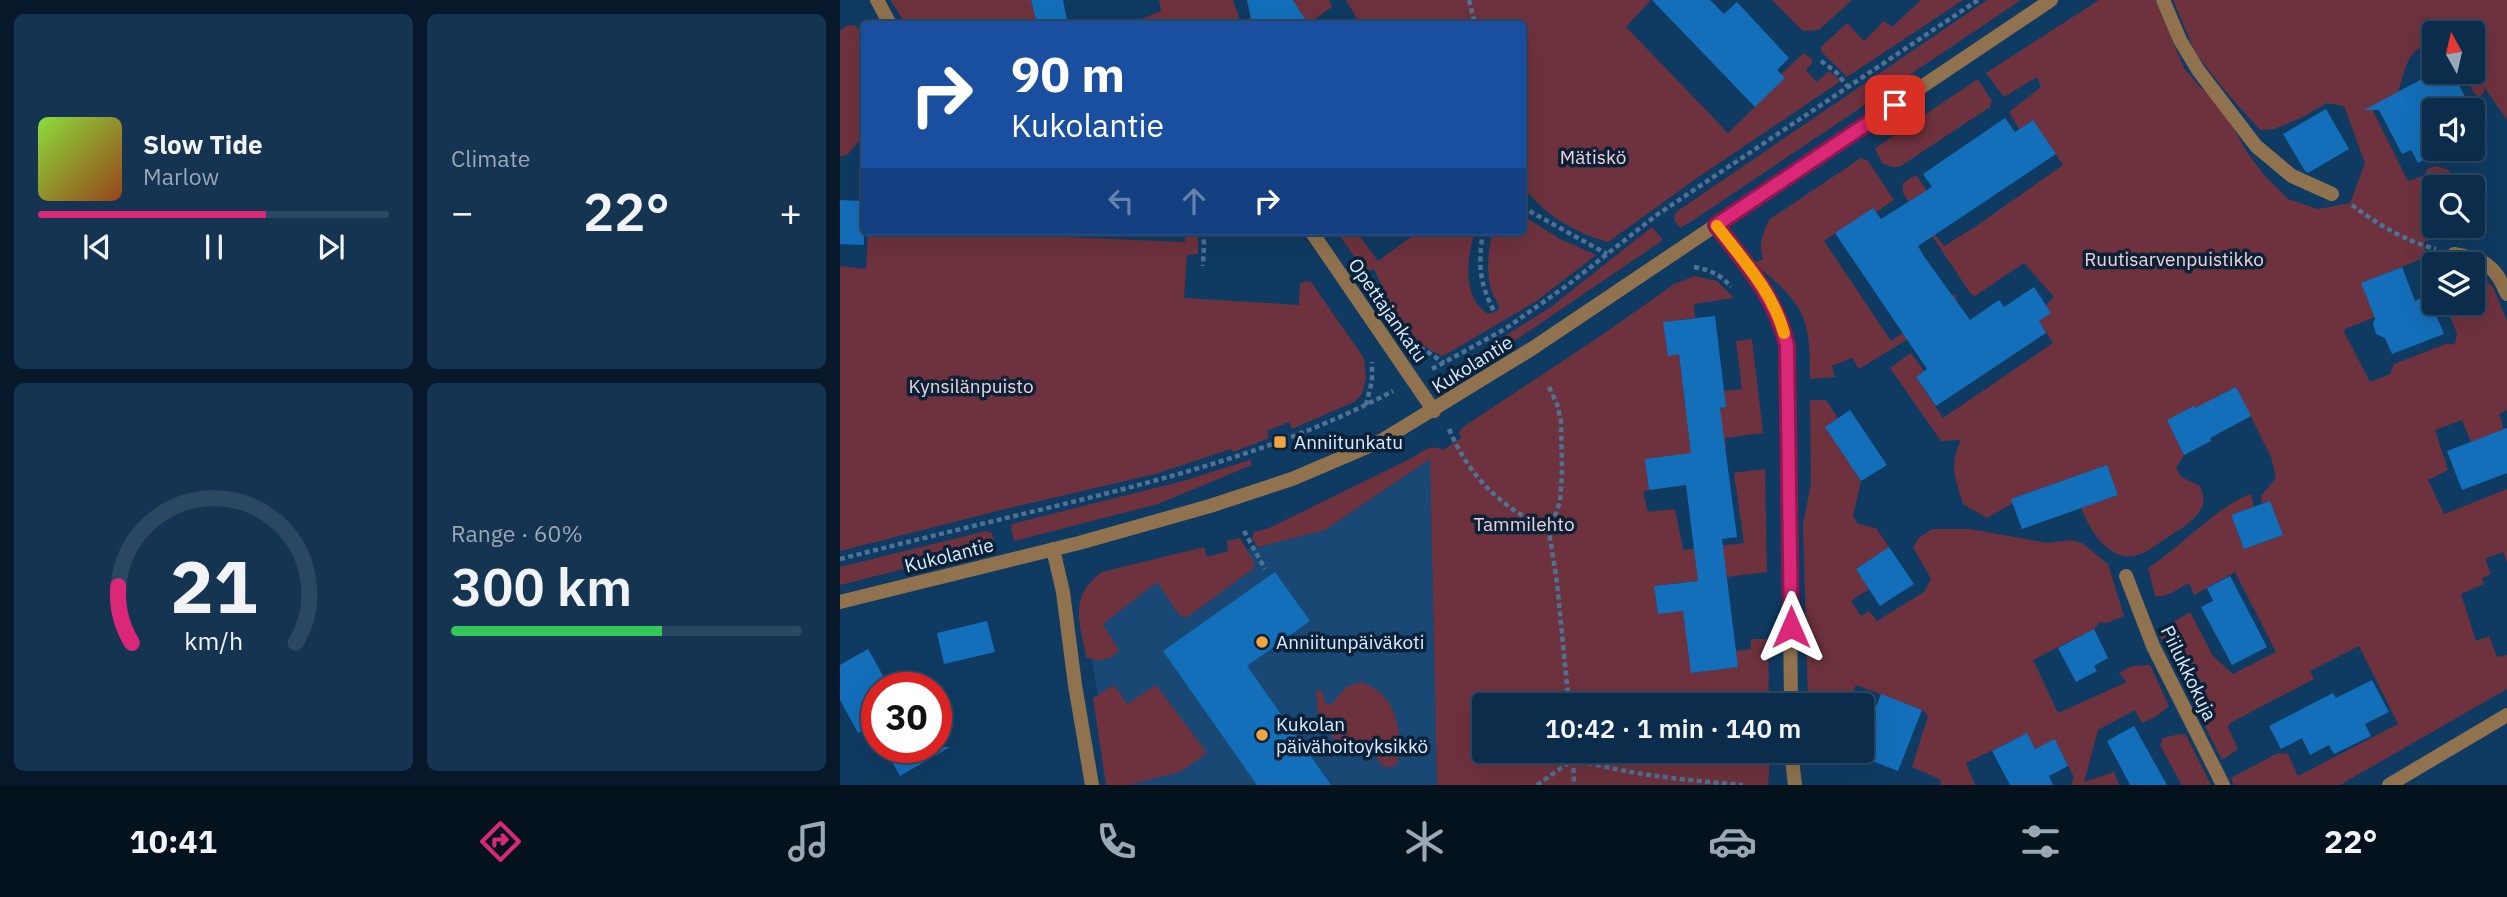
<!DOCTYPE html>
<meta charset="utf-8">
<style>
:root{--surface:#0b2c4a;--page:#143451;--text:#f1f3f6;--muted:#9aa7b5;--line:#2b4862;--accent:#db2777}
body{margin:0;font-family:"IBM Plex Sans",sans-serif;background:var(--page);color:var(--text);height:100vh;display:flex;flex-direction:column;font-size:26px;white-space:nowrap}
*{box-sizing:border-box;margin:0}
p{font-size:23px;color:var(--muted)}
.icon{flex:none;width:38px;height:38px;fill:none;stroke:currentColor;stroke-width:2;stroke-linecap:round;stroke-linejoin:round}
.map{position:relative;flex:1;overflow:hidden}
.sheet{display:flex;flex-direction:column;gap:14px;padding:14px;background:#061829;width:840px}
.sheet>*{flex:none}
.top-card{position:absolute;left:21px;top:21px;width:665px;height:214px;border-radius:7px;box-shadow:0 7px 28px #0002,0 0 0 2px var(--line);background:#1a4fa0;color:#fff;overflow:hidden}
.needle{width:46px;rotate:352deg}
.buttons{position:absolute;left:1582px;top:21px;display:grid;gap:14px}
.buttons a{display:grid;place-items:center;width:63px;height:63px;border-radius:7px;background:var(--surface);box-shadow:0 7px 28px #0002,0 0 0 2px var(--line);font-size:35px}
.speed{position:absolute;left:21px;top:672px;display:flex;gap:14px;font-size:35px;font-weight:700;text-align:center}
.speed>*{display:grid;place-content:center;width:91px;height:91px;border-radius:50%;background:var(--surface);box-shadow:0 7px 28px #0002,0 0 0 2px var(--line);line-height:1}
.speed .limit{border:10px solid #d22;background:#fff;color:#111}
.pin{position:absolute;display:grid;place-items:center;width:60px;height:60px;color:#fff;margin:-30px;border-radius:14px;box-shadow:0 4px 10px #0006}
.me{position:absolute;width:77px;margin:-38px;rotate:0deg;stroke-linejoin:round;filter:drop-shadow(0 0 5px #0008)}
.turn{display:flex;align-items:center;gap:24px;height:147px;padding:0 35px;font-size:32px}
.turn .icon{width:91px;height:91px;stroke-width:2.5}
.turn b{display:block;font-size:49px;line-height:60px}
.lanes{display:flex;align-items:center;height:66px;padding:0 35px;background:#0003;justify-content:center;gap:35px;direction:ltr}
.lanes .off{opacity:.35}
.big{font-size:52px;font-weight:600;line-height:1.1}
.sheet .tile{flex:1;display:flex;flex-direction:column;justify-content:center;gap:10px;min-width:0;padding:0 24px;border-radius:10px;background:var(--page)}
.sheet .dial{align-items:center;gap:0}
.dial svg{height:182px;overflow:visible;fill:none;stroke:var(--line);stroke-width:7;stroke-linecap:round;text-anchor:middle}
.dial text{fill:var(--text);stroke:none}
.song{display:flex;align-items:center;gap:21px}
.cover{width:84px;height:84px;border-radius:10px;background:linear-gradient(135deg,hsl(90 70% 55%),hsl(20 70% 35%))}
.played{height:7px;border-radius:4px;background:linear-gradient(90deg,var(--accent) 65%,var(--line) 65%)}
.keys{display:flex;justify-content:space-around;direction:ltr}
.heat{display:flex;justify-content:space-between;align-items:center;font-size:38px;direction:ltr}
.charge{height:10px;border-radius:5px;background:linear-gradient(90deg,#34c759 60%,var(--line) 0)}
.sheet .tiles{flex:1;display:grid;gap:14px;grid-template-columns:repeat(2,1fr)}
.trip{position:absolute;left:632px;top:693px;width:402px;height:70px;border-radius:7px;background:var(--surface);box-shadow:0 7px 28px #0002,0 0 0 2px var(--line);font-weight:600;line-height:70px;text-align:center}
.menu{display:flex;height:112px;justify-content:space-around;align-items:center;background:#04121e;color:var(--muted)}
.menu .icon{width:49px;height:49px}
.menu .on{color:var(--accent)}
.menu b{font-size:32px;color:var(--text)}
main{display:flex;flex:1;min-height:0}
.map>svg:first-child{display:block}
.built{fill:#184873}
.green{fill:#6e323e}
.building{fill:#136fba}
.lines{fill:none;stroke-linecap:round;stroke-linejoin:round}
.path{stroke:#4e7293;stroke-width:4.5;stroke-dasharray:5 3.5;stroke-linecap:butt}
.service{stroke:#91724e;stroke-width:14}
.minor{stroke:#91724e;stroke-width:14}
.tertiary{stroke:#91724e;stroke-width:14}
.route-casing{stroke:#8e194d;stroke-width:18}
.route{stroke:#db2777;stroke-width:12}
.slow{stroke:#f59e0b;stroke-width:12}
.poi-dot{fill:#f1a540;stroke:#0a2138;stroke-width:2.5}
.labels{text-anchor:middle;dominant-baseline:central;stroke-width:7;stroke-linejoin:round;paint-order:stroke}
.park-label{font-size:19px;fill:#f0d1d5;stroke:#0a2138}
.street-label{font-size:19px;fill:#dbecff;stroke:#0a2138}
.poi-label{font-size:19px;fill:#dbecff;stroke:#0a2138;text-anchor:start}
</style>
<main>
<section class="sheet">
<div class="tiles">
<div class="tile">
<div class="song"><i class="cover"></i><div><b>Slow Tide</b><p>Marlow</p></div></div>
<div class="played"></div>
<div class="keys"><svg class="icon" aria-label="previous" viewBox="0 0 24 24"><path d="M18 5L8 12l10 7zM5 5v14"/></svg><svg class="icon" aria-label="pause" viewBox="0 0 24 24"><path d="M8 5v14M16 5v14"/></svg><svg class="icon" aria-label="next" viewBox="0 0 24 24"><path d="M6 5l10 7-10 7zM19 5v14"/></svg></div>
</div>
<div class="tile"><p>Climate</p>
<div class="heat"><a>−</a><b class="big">22°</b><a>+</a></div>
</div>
<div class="tile dial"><svg viewBox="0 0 100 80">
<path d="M14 69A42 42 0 1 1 86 69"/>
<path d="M14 69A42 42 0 0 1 8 44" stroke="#db2777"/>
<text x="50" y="56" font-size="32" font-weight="700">21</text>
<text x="50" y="72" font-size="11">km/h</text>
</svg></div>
<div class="tile"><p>Range · 60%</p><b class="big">300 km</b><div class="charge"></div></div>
</div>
</section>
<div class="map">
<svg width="1667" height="785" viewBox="0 0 1667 785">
<rect width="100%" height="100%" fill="#0f3b62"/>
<polygon class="built" points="590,459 597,785 273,785 242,602 320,571 484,530"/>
<g class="green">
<polygon points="50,0 191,0 197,24 66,24"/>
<polygon points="319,0 393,0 400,20 455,9 454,0 489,0 492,7 468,24 466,21 460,24 302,24 301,19 321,11"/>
<path d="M506,0H811L786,27L888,133L945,78L941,74L964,53L972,59V63L966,70L977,82L989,71L1001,81L857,178L768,242C737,234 700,213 683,185L682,24H520Z"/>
<polygon points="932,0 1012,0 979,30 963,31"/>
<polygon points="1081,0 1123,0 1007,77 981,51 981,47 1007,23 1024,41 1044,21 1052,27"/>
<polygon points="1147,0 1181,0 852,221 840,228 835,221 834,215 839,210"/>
<path d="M1259,0H1315L1344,68L1359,86L1381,105L1406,151L1424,175L1448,199L1478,209L1510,203L1525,163L1504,106L1487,103L1461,118L1434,129L1420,130L1381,86L1355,52L1333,0H1667V120L1644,87V93L1639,97L1634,93L1623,72H1633V33H1594V41C1563,53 1568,65 1558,92L1531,107L1568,181L1585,175L1587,169L1596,166L1609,170L1614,178L1609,187H1594V226H1607L1609,233L1584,242L1586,257L1522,283L1529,303L1547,312L1503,330L1530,382L1550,374L1554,364L1608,343L1609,345L1615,343L1617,334L1605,303H1633V274L1640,275L1653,287L1667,321V410L1659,414L1664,430L1631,442L1622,420L1595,430L1608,470L1588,480L1604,514L1667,489V563L1663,552L1645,559L1651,574L1642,578L1644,584L1621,594L1636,641L1649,636L1657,657L1667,655V689L1500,785H1394L1391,778L1438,753L1448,754L1458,776L1558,724L1519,646L1470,671L1474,679L1390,723L1388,727L1398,749L1382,760L1318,632L1350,612L1373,656L1393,674L1436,652L1395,572L1354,595L1349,583C1338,588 1326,599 1315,596L1308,568C1340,548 1378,505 1411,494L1414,507L1391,515L1404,549L1443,535L1430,501L1422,504L1421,496L1436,478L1431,457L1396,387L1376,397L1359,416L1354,407L1327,420L1344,455L1336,468L1341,477L1360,486C1363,493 1365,500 1362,507C1356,520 1342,528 1330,536C1321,541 1312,549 1303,553C1271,567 1251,532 1241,508L1278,495L1267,465L1176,497L1173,503L1147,518L1123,504C1115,477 1109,467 1121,440L1101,441L1050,368L1071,353L1084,371L1076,377L1103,418L1213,343L1199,321L1211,313L1206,305L1214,297L1184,263L1135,296L1131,294L1063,193V183L1076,175L1087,191L1095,235L1104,246L1135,227L1223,165L1193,120L1179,129L1169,112L1201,87L1197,77L1164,97L1146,73Z"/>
<polygon points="15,25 24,37 24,135 8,154 0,157 0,31 6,26"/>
<polygon points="1138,79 1152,101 1150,107 1059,167 1052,167 1042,163 1035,148"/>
<path d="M1021,158L1028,161L1054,200L1036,212L1033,208L984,241L1051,341L1101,308L1098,303L1116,294L1117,304L1112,312L1019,369L1012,358L992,366L995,377L970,379C970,354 971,324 955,303C945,288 928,276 915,263L923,259C918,244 923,232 930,219Z"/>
<path d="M683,216L720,239L756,255L695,302L603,356C565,341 551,304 534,269L525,271L496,231H516L538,261L579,231H635C627,258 621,296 648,314L659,310C659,301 653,297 651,289C646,270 648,250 653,231H682Z"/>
<polygon points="812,227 823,240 639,365 617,373 611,370 711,307"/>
<polygon points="28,231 149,233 150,231 225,231 225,237 345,242 345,231 358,231 358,254 347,255 344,298 459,305 460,284 466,281 471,282 524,358 526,378 522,394 514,402 452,429 449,422 427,431 429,438 393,452 391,449 315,474 161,510 0,551 0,266 26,269"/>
<path d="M855,276L877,281L894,298L854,304L855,318L824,322L828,355L839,354L846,412L886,407L884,391L902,389L896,341L912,339L923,433L885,438L886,449L806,459L809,490L803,492L808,512L835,509L843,550L904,543L894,473L925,469L927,572L814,586L818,613L843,611L852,673L898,667L896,651L911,649V639H928L929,705H644V751H930L928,785H597L590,459L485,530L418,547L412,539L414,532L429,528L574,457C584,450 591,444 603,450L621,438L619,432L623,427L762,335L834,284Z"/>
<polygon points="970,400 986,400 998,418 985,427 1021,481 1013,516 1018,524 1036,528 1049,547 1016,569 1029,589 1011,601 1021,616 1029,611 1037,621 1084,592 1091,579 1073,547 1079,538 1092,529 1129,529 1208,543 1231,540 1242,543 1268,564 1284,616 1267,623 1260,622 1254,629 1193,660 1218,713 1287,682 1279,673 1292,666 1310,665 1329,706 1317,716 1302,723 1295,710 1258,730 1244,782 1274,772 1279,785 1231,785 1234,777 1215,740 1195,749 1186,734 1126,763 1135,785 1100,785 1101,780 1072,767 1088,716 1082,710 1016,685 1008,705 968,705 963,524 971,484"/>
<polygon points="410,460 412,465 318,504 174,541 171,529 172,524 343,481"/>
<polygon points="146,531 152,533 155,546 0,585 0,567"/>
<path d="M400,538L415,564L413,569L347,617L340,616L317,582L263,624L279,651C269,660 258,663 246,657C240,620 228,598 262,572L364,547L367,557L388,551L387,541Z"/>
<path d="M520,682C556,692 563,730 558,762L553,767H543L534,754L496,742L478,715L476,690L482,691L486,704H492L506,687Z"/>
<polygon points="274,685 287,704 316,685 367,753 340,772 288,785 266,785 253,698"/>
<polygon points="1340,734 1346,735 1371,785 1342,785 1320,745 1323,738"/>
</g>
<g class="building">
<polygon points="191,0 223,0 228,24 197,24"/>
<polygon points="407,0 453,0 468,24 412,24"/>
<polygon points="812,0 870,0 884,14 897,2 949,58 937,70 945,78 915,107"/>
<polygon points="1584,72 1612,72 1632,110 1580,110 1594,137 1594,149 1600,149 1602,151 1578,163 1571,150 1562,154 1539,110 1524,110 1582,79"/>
<polygon points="1486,109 1509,149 1468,173 1465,171 1443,134"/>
<polygon points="1165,118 1175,132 1193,120 1216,154 1078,246 1083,255 1130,320 1159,300 1164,307 1194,287 1211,313 1199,321 1206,333 1096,406 1076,377 1087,369 995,233 1033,208 1041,219 1092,187 1083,174"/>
<polygon points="0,200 24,201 24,245 0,244"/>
<polygon points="1562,267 1575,301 1588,295 1604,334 1552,354 1545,338 1536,334 1533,324 1535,318 1521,283"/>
<polygon points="875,316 886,407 880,408 897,537 882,539 898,667 851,673 843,611 818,614 814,586 858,581 846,485 809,490 805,459 851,453 839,354 828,356 823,322"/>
<polygon points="1396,387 1411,416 1370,438 1371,441 1344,455 1327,420 1354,406 1355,408"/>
<polygon points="1010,410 1047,465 1021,481 985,427"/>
<polygon points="1667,428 1667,473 1622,490 1607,451"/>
<polygon points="1267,465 1278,495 1182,529 1171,499"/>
<polygon points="1430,501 1443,535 1404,549 1391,515"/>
<polygon points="1049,547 1074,584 1040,606 1016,569"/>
<polygon points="435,572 470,621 407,666 491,785 417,785 323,651"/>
<polygon points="1390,576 1427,647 1392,665 1361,607 1373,601 1367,588"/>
<polygon points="147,621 155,652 104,664 97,633"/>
<polygon points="1254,629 1268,658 1254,666 1257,671 1236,682 1218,648"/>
<polygon points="28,649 50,688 37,688 37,722 18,733 0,700 0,665"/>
<polygon points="1532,680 1549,712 1525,724 1531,736 1494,754 1489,745 1470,755 1462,738 1441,749 1429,726 1493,693 1496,698"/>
<polygon points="1041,694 1082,710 1058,771 1017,755 1019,751 1022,751 1022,743"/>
<polygon points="1294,726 1327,785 1290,785 1267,741"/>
<polygon points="1187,733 1195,749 1215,739 1228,766 1209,776 1213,785 1170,785 1152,751"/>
<polygon points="44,747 110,747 60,776"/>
</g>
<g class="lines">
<g class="path">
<polyline points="629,0 635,24"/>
<polyline points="981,61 996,72 1007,86"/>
<path d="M1512,205C1537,224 1565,241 1596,249"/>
<polyline points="682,207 767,254"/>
<polyline points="362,231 364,243 363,266"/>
<path d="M643,231C638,265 639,283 655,313"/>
<path d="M854,267C870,270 880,274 891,287"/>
<polyline points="580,347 604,363"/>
<polyline points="592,369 665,329 729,284 818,214 1138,0"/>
<polyline points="709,387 717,404 721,421 722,473 720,502 709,531 717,583 729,705"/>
<polyline points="526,405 532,381 532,362"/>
<path d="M609,429C631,480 661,506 709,531"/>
<polyline points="404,531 425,569"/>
<path d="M0,559C71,541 141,524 212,507C330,478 446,448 553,391"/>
<polyline points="733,751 734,785"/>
<path d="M697,785L734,759C790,775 845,780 903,785"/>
</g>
<polyline class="service" points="1323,0 1340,40 1358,70 1416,146 1452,176 1492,194"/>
<g class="minor">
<polyline points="37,0 50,24"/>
<path d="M876,225C906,265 934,295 947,345L951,705"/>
<polyline points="471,231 594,411"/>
<path d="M1614,254C1644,259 1655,265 1667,294"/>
<polyline points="213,549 223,592 235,685 252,785"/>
<polyline points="1286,576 1313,646 1383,785"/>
<polyline points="951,751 955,785"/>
<polyline points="1549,785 1667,715"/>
</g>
<polyline class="tertiary" points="0,602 239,543 370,506 452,479 541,441 693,348 1211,0"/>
</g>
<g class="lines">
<defs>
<path id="route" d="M951,627L947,345C935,296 906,264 876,225L1055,105"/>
</defs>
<use href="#route" class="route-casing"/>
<use href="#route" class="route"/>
<path class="slow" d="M877,226C902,259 933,292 944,333"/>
</g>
<g class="poi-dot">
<rect x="433" y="435" width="14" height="14" rx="3.5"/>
<circle cx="422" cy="642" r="7"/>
<circle cx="422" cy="735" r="7"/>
</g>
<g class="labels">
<g class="park-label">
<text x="753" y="157">Mätiskö</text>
<text x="1334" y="259">Ruutisarvenpuistikko</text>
<text x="131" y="386">Kynsilänpuisto</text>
<text x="684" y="524">Tammilehto</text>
</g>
<g class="street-label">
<text transform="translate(548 310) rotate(55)">Opettajankatu</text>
<text transform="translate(632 364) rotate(-32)">Kukolantie</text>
<text transform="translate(109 555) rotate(-14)">Kukolantie</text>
<text transform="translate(1349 673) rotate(64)">Piilukkokuja</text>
</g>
<g class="poi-label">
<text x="454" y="442">Anniitunkatu</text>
<text x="436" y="642">Anniitunpäiväkoti</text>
<text x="436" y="724">Kukolan<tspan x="436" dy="22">päivähoitoyksikkö</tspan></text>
</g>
</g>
</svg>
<div class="buttons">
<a><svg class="needle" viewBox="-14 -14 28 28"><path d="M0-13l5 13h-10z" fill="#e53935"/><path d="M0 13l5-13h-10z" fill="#9aa7b5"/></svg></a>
<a><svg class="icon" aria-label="sound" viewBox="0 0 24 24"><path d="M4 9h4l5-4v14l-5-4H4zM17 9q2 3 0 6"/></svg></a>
<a><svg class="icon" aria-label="search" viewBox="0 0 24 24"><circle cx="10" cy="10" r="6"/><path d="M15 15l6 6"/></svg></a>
<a><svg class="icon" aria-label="layers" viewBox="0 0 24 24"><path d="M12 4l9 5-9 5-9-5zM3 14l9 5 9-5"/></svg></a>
</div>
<div class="speed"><div class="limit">30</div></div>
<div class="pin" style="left:1055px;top:105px;background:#d93025"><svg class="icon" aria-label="arrive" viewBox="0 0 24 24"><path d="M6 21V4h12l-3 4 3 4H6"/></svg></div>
<svg class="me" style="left:951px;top:627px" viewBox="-20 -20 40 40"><path d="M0-17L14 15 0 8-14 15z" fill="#db2777" stroke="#fff" stroke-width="4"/></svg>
<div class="trip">10:42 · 1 min · 140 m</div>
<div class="top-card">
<div class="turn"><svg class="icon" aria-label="right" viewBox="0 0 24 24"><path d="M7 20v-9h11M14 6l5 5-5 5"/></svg><div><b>90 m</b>Kukolantie</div></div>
<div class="lanes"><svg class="icon off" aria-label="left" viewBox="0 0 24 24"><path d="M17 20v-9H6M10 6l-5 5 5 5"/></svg><svg class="icon off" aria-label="ahead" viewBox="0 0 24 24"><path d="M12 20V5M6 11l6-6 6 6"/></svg><svg class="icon" aria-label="right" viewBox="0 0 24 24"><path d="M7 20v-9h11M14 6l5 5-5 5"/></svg></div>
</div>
</div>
</main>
<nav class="menu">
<b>10:41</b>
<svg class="icon on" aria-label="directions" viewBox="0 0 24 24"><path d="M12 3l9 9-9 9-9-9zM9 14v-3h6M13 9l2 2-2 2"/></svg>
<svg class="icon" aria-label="music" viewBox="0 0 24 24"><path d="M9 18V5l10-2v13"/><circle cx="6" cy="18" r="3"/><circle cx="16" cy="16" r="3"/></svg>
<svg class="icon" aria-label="phone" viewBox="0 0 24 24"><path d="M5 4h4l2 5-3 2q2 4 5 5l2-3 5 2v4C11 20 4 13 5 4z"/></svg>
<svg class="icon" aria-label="climate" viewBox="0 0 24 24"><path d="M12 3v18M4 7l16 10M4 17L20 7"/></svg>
<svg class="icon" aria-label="car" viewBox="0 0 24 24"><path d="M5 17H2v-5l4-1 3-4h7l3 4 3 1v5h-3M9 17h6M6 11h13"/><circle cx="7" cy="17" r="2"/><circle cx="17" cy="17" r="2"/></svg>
<svg class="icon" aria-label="filters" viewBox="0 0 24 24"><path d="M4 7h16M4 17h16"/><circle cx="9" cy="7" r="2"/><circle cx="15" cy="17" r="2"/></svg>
<b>22°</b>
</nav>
